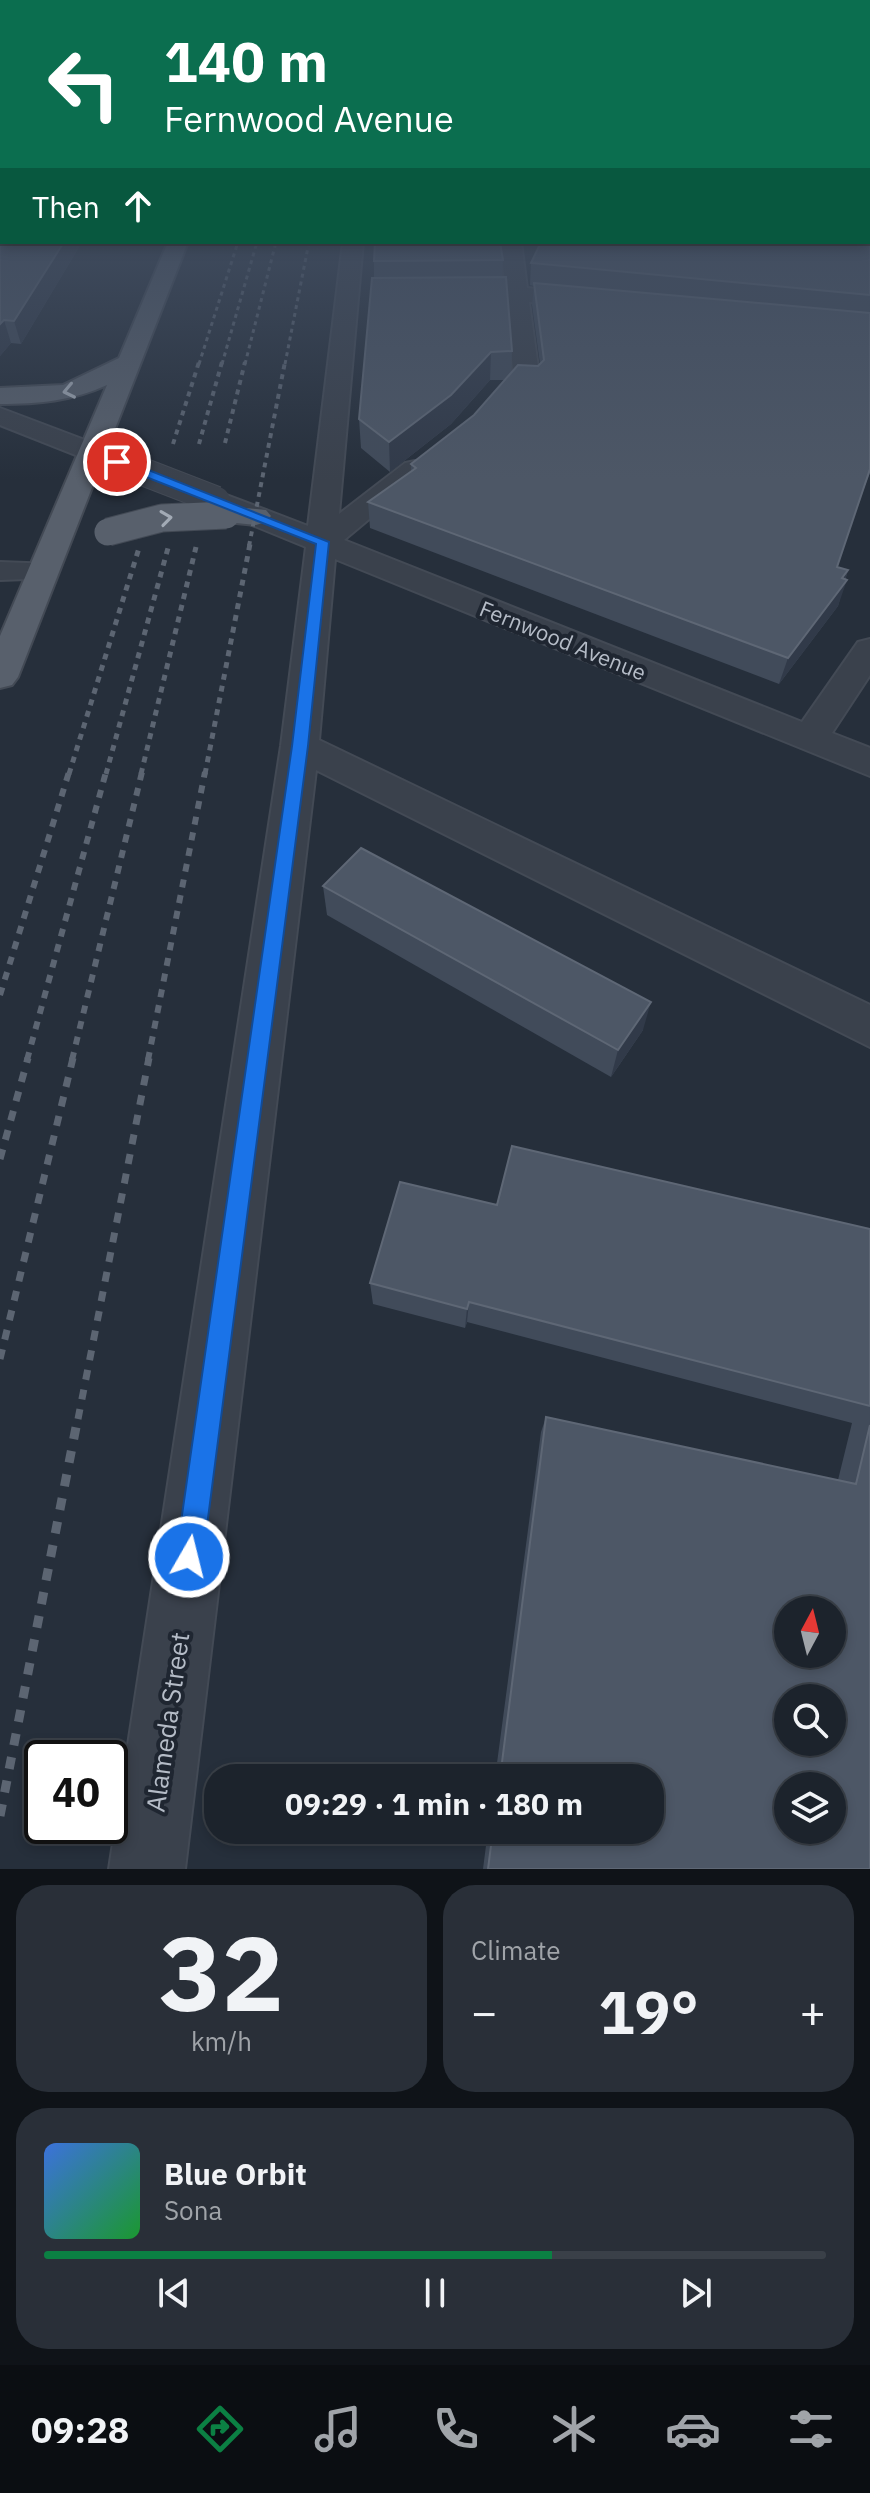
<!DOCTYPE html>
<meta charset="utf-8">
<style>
:root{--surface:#1c232c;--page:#292f38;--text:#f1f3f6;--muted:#a0a4a9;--line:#3a4048;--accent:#0b8043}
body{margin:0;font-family:"IBM Plex Sans",sans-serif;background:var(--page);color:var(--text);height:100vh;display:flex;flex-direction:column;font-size:30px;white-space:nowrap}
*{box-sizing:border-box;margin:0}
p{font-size:26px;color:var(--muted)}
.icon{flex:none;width:44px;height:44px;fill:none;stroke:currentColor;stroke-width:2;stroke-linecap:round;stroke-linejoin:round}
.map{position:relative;height:1869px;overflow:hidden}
.sheet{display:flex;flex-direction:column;gap:16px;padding:16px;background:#0f1318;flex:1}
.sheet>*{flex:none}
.guide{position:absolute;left:0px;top:0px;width:870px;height:244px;box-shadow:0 4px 12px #0003,0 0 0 2px var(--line);background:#0b6e4f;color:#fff;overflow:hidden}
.needle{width:52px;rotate:7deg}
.controls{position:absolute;left:774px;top:1596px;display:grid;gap:16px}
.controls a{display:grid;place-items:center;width:72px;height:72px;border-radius:50%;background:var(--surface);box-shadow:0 4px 12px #0003,0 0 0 2px var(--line);font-size:40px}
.speed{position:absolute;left:24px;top:1740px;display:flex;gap:16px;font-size:40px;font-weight:700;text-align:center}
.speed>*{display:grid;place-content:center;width:104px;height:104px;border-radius:50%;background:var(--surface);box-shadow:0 4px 12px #0003,0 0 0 2px var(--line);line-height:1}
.speed .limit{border:4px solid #111;border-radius:12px;background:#fff;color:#111}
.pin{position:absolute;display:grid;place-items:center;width:68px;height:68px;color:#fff;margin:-34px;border:4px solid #fff;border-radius:50%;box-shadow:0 2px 8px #0007}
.me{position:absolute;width:88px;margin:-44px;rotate:8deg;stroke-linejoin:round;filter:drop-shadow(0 0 6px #0008)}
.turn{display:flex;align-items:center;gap:28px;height:168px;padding:0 32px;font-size:36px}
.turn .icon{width:104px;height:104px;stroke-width:2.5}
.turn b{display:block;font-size:56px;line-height:68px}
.then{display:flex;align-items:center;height:76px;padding:0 32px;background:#0003;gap:16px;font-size:30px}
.big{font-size:60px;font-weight:800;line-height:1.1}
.sheet .card{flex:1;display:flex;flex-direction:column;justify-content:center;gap:12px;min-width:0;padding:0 28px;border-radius:32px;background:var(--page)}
.sheet .dial{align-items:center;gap:0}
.dial b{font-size:104px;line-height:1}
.song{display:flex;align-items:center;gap:24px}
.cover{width:96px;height:96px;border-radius:12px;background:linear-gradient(135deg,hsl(220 70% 55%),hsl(130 70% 35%))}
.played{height:8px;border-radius:4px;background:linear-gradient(90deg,var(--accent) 65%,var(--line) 65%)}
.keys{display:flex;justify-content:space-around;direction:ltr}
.heat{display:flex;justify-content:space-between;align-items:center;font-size:44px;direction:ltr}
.sheet .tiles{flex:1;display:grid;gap:16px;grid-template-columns:1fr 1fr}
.card:last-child{grid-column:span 2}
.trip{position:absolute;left:204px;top:1764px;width:460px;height:80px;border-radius:32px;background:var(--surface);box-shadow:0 4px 12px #0003,0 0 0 2px var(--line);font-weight:800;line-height:80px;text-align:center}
.tab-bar{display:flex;height:128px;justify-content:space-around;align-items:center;background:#0b0e12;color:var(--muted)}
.tab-bar .icon{width:56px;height:56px}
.tab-bar .on{color:var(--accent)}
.tab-bar b{font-size:36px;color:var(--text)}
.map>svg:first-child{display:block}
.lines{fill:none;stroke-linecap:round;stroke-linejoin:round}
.minor-casing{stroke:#434a55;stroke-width:4}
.major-casing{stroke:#434a55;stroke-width:4}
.minor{fill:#3a414c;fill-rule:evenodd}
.major{fill:#58606c;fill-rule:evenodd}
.rail-far5{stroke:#5c6572;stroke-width:3;stroke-dasharray:4 4;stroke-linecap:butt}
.rail-far4{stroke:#5c6572;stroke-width:4;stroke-dasharray:5 5;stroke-linecap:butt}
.rail-far3{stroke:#5c6572;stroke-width:5;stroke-dasharray:6 6;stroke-linecap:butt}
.rail-far2{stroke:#5c6572;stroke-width:6;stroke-dasharray:8 8;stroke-linecap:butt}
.rail-far1{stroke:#5c6572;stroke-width:7;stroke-dasharray:10 10;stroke-linecap:butt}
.rail{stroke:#5c6572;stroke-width:9;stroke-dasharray:12 12;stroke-linecap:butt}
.minor-bridge-casing{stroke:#434a55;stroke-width:29;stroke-linecap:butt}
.major-bridge-casing{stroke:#434a55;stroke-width:29;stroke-linecap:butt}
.minor-bridge{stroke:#3a414c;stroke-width:27}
.major-bridge{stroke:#58606c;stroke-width:27}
.wall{fill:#414b5a}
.shaded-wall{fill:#313a49}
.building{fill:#4d5766;stroke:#5e6775;stroke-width:2;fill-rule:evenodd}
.oneway{stroke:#a2aab5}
.route{fill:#1a73e8;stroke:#114b97;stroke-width:2}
.labels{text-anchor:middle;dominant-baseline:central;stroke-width:8;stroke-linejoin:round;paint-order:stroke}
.far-street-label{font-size:22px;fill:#b5bcc7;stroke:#1f2631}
.street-label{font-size:26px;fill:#b5bcc7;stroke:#1f2631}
</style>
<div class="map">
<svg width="870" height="1869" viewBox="0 0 870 1869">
<rect width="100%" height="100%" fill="#262f3b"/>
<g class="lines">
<defs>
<g id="minor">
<polygon points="343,242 363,242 339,514 405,463 415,461 425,463 429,469 344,540 802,722 858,642 870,639 870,675 832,733 870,748 870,776 335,559 319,740 870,1005 870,1047 316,770 185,1869 109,1869 281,746 306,547 206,506 201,500 206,494 216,491 308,526"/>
<polygon points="501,242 521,242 527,288 593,294 604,301 593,308 529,302 540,382 536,387 518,387 514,382 507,301 447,301 436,294 447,287 505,287"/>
<polygon points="0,408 151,465 155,471 151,477 141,479 131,477 0,425"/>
<polygon points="0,562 53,564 58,571 53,578 0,580"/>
</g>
<g id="major">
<path d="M168,242H188L18,677L12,685L0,688V636L107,385C72,401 38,404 0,404V388L63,385L119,358Z"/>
<polygon points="226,506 266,510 271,516 266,522 256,525 216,521 211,515 216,509"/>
</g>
</defs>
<use href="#minor" class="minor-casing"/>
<use href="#major" class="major-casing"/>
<use href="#minor" class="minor"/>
<use href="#major" class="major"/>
<g class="rail-far5">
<polyline points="199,364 238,242"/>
<polyline points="222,364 257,242"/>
<polyline points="245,364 276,242"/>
<polyline points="285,364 309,242"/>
</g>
<g class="rail-far4">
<polyline points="225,443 245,362"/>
<polyline points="173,444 199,362"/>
<polyline points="199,444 222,362"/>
<polyline points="249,546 285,362"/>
</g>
<g class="rail-far3">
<polyline points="69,774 139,548"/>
<polyline points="106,774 168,548"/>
<polyline points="141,774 196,547"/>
<polyline points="205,774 250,544"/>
</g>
<g class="rail-far2">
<polyline points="0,995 69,772"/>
<polyline points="27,1060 106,772"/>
<polyline points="72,1060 142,772"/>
<polyline points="148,1060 205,772"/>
</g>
<g class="rail-far1">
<polyline points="0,1159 28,1058"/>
<polyline points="0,1359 73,1058"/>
<polyline points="78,1419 149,1058"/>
</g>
<polyline class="rail" points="0,1816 78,1417"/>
<defs>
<polyline id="minor-bridge" points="141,471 216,500"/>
<polyline id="major-bridge" points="108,532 162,518 226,515"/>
</defs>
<use href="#minor-bridge" class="minor-bridge-casing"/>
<use href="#major-bridge" class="major-bridge-casing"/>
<use href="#minor-bridge" class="minor-bridge"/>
<use href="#major-bridge" class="major-bridge"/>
</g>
<g class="wall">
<polygon points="870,219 870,473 860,498 837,567 848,570 838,606 779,684 370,528 368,502 411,472 411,464 474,415 505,380 490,380 451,424 390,472 361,448 359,419 374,278 374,261 503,260 502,277 512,351 511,373 538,366 540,364 532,305 534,286 530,285 531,263"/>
<polygon points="2,242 82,242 21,344 11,343 0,356"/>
<polygon points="323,886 643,1030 611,1077 327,915"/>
<polygon points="497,1205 870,1229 870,1869 483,1869 488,1830 650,1830 650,1778 495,1778 541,1432 546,1417 838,1480 852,1423 467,1322 465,1328 373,1304 370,1283"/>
</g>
<g class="shaded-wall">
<polygon points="64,242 82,242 21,344 14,321"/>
<polygon points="4,320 11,343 0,356 0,324"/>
<polygon points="491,352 490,380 451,424 390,472 389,442"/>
<polygon points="848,570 843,586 847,580 838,606 779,684 788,658"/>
<polygon points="651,1002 643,1030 611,1077 618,1050"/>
<polygon points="469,1302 467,1322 465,1328 467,1309"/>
</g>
<g class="building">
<polygon points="868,219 870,219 870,295 531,263 541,242 868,242"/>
<polygon points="2,222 2,242 64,242 14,321 4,320 0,324 0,225"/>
<polygon points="375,242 500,242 503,260 374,261"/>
<polygon points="506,277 512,351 491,352 451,395 389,442 359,419 372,278"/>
<polygon points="534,283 870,313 870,469 837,567 848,570 842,578 847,580 788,658 368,502 416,468 411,464 474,415 518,365 538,366 544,360"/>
<polygon points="361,848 651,1002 618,1050 323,886"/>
<polygon points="512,1146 870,1229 870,1406 469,1302 467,1309 370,1283 400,1182 497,1205"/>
<path d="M546,1417L856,1484L870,1425V1869H488L493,1830H650V1778H500ZM788,1610H832V1654H788ZM788,1698H832V1742H788ZM788,1786H832V1830H788Z"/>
</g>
<defs><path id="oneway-chevron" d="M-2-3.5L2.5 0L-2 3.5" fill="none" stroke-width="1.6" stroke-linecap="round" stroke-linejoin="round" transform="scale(2)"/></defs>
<g class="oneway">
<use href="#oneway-chevron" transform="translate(69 391) rotate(168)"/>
<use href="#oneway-chevron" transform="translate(166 518) rotate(-8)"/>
</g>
<linearGradient id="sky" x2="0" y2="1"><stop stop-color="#151a20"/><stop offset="0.46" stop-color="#414d60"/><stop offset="1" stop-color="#414d60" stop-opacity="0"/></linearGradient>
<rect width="870" height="480" fill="url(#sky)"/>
<polygon class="route" points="113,459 121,459 329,542 308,746 203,1557 199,1567 189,1571 180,1567 176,1557 292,746 316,544 113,464"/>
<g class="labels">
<g class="far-street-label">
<text transform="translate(563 640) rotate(22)">Fernwood Avenue</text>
</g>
<g class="street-label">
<text transform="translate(167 1722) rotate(-82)">Alameda Street</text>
</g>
</g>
</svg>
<div class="controls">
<a><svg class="needle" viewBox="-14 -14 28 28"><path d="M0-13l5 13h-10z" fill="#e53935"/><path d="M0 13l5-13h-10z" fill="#a0a4a9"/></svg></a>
<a><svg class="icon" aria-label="search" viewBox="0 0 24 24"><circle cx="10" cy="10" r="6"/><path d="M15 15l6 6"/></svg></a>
<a><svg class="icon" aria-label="layers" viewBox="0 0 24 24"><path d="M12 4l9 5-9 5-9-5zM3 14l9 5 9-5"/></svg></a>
</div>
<div class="speed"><div class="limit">40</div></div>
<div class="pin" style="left:117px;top:462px;background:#d93025"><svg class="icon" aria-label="arrive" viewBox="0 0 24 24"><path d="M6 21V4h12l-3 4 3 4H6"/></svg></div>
<svg class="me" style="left:189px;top:1557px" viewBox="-20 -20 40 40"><circle r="17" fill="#1a73e8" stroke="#fff" stroke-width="3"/><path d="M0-11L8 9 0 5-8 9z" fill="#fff"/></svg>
<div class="trip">09:29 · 1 min · 180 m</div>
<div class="guide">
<div class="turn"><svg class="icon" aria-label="left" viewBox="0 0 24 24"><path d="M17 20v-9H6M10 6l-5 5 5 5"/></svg><div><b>140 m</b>Fernwood Avenue</div></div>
<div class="then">Then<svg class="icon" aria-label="ahead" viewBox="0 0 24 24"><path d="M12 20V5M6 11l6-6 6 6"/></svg></div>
</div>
</div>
<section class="sheet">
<div class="tiles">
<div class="card dial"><b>32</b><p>km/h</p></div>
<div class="card"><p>Climate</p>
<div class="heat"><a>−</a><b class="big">19°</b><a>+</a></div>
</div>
<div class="card">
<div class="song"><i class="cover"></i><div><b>Blue Orbit</b><p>Sona</p></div></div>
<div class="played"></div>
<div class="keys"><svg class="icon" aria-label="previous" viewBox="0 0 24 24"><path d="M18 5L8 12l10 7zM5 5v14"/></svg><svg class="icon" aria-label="pause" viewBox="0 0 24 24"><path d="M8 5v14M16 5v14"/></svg><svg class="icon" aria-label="next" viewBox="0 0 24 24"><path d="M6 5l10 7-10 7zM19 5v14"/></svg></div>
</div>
</div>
</section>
<nav class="tab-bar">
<b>09:28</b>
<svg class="icon on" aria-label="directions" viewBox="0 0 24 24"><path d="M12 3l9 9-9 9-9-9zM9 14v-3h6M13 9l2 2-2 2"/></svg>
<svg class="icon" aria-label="music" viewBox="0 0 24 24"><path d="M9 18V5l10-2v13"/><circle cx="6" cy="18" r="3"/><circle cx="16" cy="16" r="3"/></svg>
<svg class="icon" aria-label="phone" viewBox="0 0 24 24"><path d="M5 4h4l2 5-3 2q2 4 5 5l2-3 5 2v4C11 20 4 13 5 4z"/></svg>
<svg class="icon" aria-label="climate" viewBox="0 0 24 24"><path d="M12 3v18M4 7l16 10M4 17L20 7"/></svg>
<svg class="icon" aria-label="car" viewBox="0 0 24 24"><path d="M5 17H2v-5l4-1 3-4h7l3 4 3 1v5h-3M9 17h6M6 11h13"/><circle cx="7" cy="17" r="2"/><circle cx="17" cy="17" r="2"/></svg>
<svg class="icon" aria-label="filters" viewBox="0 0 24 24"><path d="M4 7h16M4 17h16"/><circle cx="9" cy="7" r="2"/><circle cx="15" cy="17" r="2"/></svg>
</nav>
